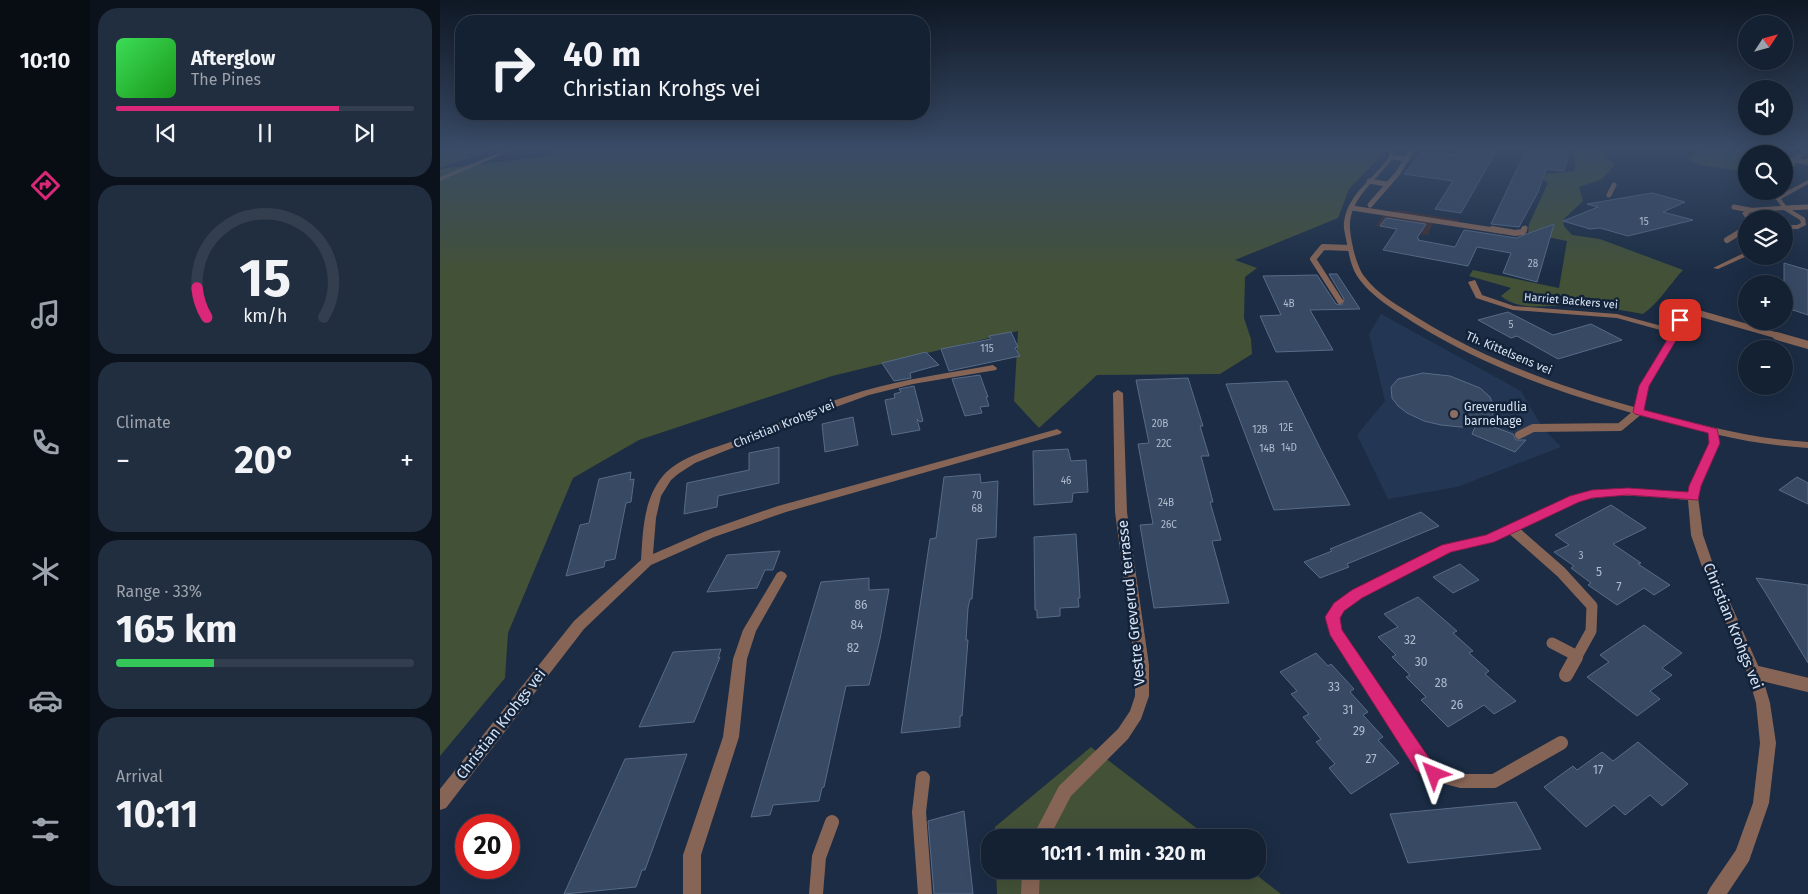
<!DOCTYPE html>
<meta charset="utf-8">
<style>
:root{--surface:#142133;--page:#212e3f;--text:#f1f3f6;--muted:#9da3ac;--line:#333e4e;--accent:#db2777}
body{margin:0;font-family:"Fira Sans",sans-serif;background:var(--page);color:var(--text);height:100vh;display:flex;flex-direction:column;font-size:19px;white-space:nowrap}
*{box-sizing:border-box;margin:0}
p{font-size:16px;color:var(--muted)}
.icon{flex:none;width:28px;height:28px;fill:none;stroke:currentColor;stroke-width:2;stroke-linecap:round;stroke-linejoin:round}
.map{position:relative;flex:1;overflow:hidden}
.panel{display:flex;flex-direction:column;gap:8px;padding:8px;background:#0b121c;width:350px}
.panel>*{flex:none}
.banner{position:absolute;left:15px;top:15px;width:475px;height:105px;border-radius:20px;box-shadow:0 5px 20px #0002,0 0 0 1px var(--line);background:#142133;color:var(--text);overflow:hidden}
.needle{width:32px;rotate:54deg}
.buttons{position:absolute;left:1298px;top:15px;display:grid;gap:10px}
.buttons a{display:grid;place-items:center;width:55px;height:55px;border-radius:50%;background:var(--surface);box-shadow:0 5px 20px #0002,0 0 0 1px var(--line);font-size:25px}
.speed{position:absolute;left:15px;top:814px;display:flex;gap:10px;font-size:25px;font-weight:700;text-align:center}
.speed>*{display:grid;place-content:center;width:65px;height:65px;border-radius:50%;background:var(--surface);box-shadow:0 5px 20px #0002,0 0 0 1px var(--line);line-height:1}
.speed .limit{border:8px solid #d22;background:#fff;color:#111}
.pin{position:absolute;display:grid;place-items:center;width:42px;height:42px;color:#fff;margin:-21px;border-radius:10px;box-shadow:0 2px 8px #0006}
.me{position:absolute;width:55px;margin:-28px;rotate:316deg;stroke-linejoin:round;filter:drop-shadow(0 0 4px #0008)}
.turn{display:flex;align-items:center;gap:18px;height:105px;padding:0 25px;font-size:22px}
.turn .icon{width:65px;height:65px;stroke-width:2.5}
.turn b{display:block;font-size:35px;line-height:42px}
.big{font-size:38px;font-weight:700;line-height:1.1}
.panel .tile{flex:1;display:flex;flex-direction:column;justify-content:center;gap:8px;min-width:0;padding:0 18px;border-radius:20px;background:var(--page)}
.panel .dial{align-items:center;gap:0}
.dial svg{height:130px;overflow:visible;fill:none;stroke:var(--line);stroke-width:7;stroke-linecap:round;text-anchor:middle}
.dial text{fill:var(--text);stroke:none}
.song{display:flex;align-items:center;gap:15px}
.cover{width:60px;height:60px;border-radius:8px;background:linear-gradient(135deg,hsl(130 70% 55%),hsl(120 70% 35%))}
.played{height:5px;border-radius:2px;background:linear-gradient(90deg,var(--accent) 75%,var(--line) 75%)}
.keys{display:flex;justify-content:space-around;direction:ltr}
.heat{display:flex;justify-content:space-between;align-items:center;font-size:28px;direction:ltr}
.charge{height:8px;border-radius:4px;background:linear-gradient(90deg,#34c759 33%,var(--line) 0)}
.trip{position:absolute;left:541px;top:829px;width:285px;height:50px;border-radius:20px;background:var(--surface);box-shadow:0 5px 20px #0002,0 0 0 1px var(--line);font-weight:700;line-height:50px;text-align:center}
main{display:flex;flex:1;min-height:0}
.tab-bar{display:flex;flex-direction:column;width:90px;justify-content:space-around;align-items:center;background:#080d14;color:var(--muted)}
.tab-bar .icon{width:35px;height:35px}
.tab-bar .active{color:var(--accent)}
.tab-bar b{font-size:22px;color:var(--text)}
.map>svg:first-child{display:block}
.built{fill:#233754}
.industrial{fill:#402d31}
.green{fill:#435137}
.building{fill:#374963;stroke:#586b87}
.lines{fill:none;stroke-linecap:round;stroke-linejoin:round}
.service-far4{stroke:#876556;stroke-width:5}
.service-far3{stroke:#876556;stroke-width:6}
.service-far2{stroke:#876556;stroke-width:8}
.service-far1{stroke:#876556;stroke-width:11}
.service{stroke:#876556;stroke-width:14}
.minor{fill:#876556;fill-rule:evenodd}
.route{fill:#db2777;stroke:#8e194d}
.education-dot{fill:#8d6e63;stroke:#122239;stroke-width:2}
.labels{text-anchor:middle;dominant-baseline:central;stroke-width:5;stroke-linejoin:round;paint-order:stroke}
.number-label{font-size:10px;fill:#afbcce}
.far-street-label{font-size:11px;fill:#d7e2f2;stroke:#122239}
.street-label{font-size:12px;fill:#d7e2f2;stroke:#122239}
.poi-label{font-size:12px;fill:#d7e2f2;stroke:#122239;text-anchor:start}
.near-number-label{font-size:12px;fill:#afbcce}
.near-street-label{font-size:15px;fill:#d7e2f2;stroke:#122239}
</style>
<main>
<nav class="tab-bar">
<b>10:10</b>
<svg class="icon active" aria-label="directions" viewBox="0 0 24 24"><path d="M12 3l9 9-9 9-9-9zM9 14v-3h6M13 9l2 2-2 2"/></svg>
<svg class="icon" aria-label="music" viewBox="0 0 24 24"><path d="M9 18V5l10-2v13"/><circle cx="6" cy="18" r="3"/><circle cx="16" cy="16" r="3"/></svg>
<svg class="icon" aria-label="phone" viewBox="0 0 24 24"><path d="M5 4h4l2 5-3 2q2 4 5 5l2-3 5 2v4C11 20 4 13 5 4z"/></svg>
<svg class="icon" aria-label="climate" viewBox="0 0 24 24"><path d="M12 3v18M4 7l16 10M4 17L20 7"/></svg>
<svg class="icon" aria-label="car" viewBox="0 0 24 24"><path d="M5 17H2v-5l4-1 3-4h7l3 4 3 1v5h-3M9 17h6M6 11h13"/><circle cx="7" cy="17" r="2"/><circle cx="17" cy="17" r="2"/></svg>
<svg class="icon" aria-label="filters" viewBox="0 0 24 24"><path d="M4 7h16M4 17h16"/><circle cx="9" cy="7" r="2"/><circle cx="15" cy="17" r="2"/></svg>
</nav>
<section class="panel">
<div class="tile">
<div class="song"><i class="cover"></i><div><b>Afterglow</b><p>The Pines</p></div></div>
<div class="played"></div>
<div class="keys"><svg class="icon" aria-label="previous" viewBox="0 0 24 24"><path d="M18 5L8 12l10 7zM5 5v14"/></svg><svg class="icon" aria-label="pause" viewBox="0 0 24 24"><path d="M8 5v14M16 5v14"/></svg><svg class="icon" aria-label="next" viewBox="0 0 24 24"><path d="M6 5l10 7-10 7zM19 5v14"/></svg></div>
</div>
<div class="tile dial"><svg viewBox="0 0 100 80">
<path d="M14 69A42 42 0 1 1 86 69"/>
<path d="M14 69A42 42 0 0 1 8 51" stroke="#db2777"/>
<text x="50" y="56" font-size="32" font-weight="700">15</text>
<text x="50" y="72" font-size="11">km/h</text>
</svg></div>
<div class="tile"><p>Climate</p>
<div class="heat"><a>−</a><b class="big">20°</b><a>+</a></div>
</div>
<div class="tile"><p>Range · 33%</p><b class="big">165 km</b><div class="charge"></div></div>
<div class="tile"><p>Arrival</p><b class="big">10:11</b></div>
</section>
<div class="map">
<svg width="1368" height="894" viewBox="0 0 1368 894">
<rect width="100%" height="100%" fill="#1b2c44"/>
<polygon class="built" points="941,314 1081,391 1102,427 1121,447 1017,487 948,499 917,435 945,401 929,334"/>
<polygon class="industrial" points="957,210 1019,220 1016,226 993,223 988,235 936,226 944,215"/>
<g class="green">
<polygon points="6,148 56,148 0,168 0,150"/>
<polygon points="119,148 941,148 941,156 909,189 898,218 795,260 817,268 805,277 804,318 811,339 812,354 780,374 657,375 599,428 574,401 578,331 392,376 199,440 133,478 68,633 65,678 0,756 0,169 108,156"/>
<path d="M1130,148H1156L1175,165L1162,179L1139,187L1143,201L1123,220L1124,226L1132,235L1160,239L1243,270C1229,285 1219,303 1203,314C1182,310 1162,307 1141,305C1116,303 1082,314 1061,296L1071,288L1029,276L1033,270L1119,288L1127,241L1088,233L1089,224L1108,183L1098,175L1135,171V160Z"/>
<polygon points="1266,148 1340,148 1336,152 1338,154 1306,154 1306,169 1302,171 1260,165 1247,159"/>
<polygon points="651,747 768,837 555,838 555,827"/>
<polygon points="556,870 810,870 841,894 557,894"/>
</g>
<g class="building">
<polygon points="1023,148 1058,148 1021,213 995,209 1013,181 964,174 982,152 1018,155 1018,151 1024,151"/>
<polygon points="1087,148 1123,148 1128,157 1124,171 1106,169 1098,192 1079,227 1051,224"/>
<polygon points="1212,193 1245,202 1223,212 1253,220 1188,236 1160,228 1150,229 1123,221 1158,207 1147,204"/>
<polygon points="946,218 986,224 977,238 979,239 978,240 1015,247 1024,230 1076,238 1114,224 1097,282 1063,273 1071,253 1037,247 1028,266 943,250 957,229 940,226"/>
<polygon points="1344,263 1368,270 1368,315 1344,307"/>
<polygon points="889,274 897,274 920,309 870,310 893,350 836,352 820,316 841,315 823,276 877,275 896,304 902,305 904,299"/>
<polygon points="1068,312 1113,335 1151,324 1182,340 1118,359 1077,336 1071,338 1038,320"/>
<polygon points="571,332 578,347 575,348 580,356 509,371 501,349 551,339 549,336"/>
<polygon points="486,352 499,365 470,373 471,378 454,381 442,363"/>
<polygon points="983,373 1010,376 1040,388 1050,397 1054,407 1051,422 1046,424 1073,434 1076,440 1086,440 1075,452 1032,434 1036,425 1021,427 1001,425 984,421 967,413 958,406 952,398 951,387 958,379"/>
<polygon points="540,375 548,397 546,397 549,406 540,407 542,413 525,416 512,379"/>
<polygon points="748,378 763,426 760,426 769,456 761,456 773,502 770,502 781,540 772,541 789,603 714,608 700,525 713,524 698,444 709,443 696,380"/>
<polygon points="847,381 881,450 910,505 834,510 786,384"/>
<polygon points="474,386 483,421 480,422 477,419 480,430 452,435 445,400 455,398 454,394 461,392 459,389"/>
<polygon points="413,417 418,445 385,452 382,424"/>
<polygon points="339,447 339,483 278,496 277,507 244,514 247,483 309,470 309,453"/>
<polygon points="628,449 631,461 646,460 648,492 633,493 632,502 594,505 593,451"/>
<polygon points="191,472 190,480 194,479 191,502 186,503 175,559 165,561 164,567 126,576 140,525 149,523 159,479"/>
<polygon points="540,474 541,483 558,481 556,537 537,539 532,599 530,599 528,608 526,640 528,640 522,716 520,716 520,727 461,733 490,539 496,538 504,477"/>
<polygon points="1357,477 1368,483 1368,504 1339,490"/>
<polygon points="1171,505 1206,528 1173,544 1201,563 1198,564 1230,585 1214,595 1204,588 1177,605 1148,585 1151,583 1131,568 1134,566 1114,552 1129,545 1115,535"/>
<polygon points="981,512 999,526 907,564 909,567 880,578 864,562 892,551 890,549"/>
<polygon points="636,534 640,598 638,598 639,607 620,608 620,616 597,618 597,610 595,610 594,537"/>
<polygon points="340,551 333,570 325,570 317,588 267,592 287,555"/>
<polygon points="1020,564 1039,580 1013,593 993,577"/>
<polygon points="429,578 429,590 449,589 440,639 429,685 406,686 384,787 382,788 379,801 333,805 330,815 311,817 381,582"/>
<polygon points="1316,578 1368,585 1368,663 1325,592"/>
<polygon points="978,597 1017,631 1013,633 1033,651 1029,653 1049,671 1045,674 1076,701 1054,714 1044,705 1008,727 981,700 986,697 966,677 970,675 952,657 956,655 938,637 958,627 944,614"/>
<polygon points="1204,625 1242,653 1222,668 1232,675 1210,691 1220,699 1197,716 1147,677 1169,662 1160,655"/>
<polygon points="281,649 278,658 280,657 254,722 199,727 233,652"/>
<polygon points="876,653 888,666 891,664 914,689 910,692 928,712 923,715 943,737 938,740 959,763 911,794 889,768 895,764 876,742 881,739 863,717 869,714 851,694 857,691 840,672"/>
<polygon points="1198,742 1248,784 1222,806 1210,795 1185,815 1174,805 1146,827 1104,787 1133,766 1137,770 1162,752 1173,761"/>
<polygon points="247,754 205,870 202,870 196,887 124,894 185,759"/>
<polygon points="1076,802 1101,849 968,863 950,814"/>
<polygon points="524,811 533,894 494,894 488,821"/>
</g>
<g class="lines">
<g class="service-far4">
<polyline points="951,157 968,159"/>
<polyline points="1352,160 1368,151"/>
<polyline points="1344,168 1352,165 1352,160 1365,162"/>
<polyline points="929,181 946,184"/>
<polyline points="1169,195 1174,185"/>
<polyline points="930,205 958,173 973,148"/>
<polyline points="1294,207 1310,210"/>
<polyline points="912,208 1060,231"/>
<polyline points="1345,208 1368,207"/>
<polyline points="1084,231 1085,228"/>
<polyline points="1303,231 1306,229"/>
</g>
<g class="service-far3">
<polyline points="1052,229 1075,233 1083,232 1084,229"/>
<polyline points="1287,240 1305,229"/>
<polyline points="900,301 873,259 883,247 910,248"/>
<polyline points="1244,309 1342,337"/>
</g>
<g class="service-far2">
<polyline points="1337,336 1368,345"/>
<polyline points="1079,435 1093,428 1180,427 1198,412"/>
</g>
<g class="service-far1">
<polyline points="1072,529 1121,572 1152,606 1151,631 1136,658"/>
<polyline points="893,617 895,631 913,658"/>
<polyline points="1112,643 1137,656"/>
</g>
<g class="service">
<polyline points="912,657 982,764 994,774 1021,781 1054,781 1121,743"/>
<polyline points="1314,672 1368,685"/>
<polyline points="1126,675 1136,657"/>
<polyline points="483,778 479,812 485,894"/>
<polyline points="376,894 379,857 392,822"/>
</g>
<g class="minor">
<polygon points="70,148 77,148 0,181 0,177"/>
<path d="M949,148H953V157C939,179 913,194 910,222C909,235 916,266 924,276C938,295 959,306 978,318C1046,360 1118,386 1194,407L1200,386L1231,333L1177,318L1073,310L1036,298L1028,282L1035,280L1042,295L1074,306L1177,314L1233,329L1240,309L1244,307H1247L1248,309L1240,332L1208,386L1203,410C1258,424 1311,439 1368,442V448C1338,446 1308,442 1279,435V443L1260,486L1258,497L1263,535L1273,564L1321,672L1330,703L1336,743L1329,803L1309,861L1287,894H1267L1270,888L1296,850L1313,803L1320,743L1316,703L1307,672L1261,564L1251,535L1248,500C1211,497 1174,491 1138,502L1053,542L1010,552L921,597L904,610L898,621L893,622L888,621L887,617L894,604L913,591L1003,546L1046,536L1130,496L1152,490L1187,488L1248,493L1250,486L1269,443V433C1168,408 1066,380 976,324C955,310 931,297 917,276C911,266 909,255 907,244C906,237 903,229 904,222C908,193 934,179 949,157Z"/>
<polygon points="1366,158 1368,158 1368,166 1363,162"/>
<polygon points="1368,180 1368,184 1341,199 1347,207 1365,218 1366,225 1358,229 1344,229 1344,225 1357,225 1361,223 1360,220 1344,210 1311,212 1308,214 1313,219 1306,219 1302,213 1310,208 1341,206 1335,198 1336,197"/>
<polygon points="1306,252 1307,256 1278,269 1273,268"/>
<path d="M553,365L557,368L556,370L473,384L429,395L382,412L255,463L238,474L231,480L221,496L216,518L213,554L266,531L338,506L614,430L617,429L622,432L620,434L346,512L274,537L211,565L144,629L6,808L0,810V789L134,621L201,560C203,532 203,501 222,477C240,455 274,449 299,439C340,423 380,404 423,391C465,379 509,373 553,365Z"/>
<polygon points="678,390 683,393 687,512 709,665 709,696 701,719 688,739 631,796 609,838 592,838 619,786 678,729 690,711 695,696 695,665 675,512 673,393"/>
<polygon points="341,571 345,573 347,576 316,631 307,659 299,737 261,855 261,894 243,894 243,855 283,737 293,659 303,630 337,573"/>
<polygon points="582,870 600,870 599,894 581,894"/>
</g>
</g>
<linearGradient id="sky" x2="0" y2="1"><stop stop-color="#0f1825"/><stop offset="0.54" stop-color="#394b67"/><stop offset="1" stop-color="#394b67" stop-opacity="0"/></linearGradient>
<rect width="1368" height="274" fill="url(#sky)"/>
<polygon class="route" points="1240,318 1245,320 1241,332 1209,386 1204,410 1277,429 1280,443 1261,486 1258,500 1188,495 1152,498 1139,502 1054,542 1011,552 922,598 904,611 900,618 902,630 989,758 1000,768 1003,774 1000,780 994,782 976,770 890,635 885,617 894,603 912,590 1002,545 1046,535 1130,496 1152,490 1188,488 1248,492 1249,486 1269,443 1268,433 1195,414 1193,412 1199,386 1232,332 1236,320"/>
<circle class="education-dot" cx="1014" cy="414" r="5"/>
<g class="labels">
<g class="number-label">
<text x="1204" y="222">15</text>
<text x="1093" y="264">28</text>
<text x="849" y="304">4B</text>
<text x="1071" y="325">5</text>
<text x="547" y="349">115</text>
<text x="720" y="424">20B</text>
<text x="846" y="428">12E</text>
<text x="820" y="430">12B</text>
<text x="724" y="444">22C</text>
<text x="849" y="448">14D</text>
<text x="827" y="449">14B</text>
<text x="626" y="481">46</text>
<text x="537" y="496">70</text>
<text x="726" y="503">24B</text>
<text x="537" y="509">68</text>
<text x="729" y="525">26C</text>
<text x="1141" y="556">3</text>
</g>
<g class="far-street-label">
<text transform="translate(1131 301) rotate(5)">Harriet Backers vei</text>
</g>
<g class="street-label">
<text transform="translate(1069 353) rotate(23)">Th. Kittelsens vei</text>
<text transform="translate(344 424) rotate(-22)">Christian Krohgs vei</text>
</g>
<g class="poi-label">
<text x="1024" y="407">Greverudlia<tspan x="1024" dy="14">barnehage</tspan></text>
</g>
<g class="near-number-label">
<text x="1159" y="572">5</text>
<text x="1179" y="587">7</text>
<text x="421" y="605">86</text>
<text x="417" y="625">84</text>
<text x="970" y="640">32</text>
<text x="413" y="648">82</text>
<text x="981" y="662">30</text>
<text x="1001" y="683">28</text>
<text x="894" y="687">33</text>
<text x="1017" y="705">26</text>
<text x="908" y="710">31</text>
<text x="919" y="731">29</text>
<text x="931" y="759">27</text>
<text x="1158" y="770">17</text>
</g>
<g class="near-street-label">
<text transform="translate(691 603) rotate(-96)">Vestre Greverud terrasse</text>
<text transform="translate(1293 626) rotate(68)">Christian Krohgs vei</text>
<text transform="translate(61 724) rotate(-52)">Christian Krohgs vei</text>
</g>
</g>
</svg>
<div class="buttons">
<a><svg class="needle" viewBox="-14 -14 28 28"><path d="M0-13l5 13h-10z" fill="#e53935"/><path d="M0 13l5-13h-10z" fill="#9da3ac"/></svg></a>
<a><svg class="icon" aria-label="sound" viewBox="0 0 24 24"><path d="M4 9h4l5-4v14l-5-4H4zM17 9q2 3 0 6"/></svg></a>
<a><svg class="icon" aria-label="search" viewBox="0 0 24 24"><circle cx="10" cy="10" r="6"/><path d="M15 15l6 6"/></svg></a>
<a><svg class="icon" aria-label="layers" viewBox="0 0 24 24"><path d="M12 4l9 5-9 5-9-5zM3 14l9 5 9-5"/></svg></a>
<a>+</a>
<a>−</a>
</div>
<div class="speed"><div class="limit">20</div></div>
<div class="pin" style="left:1240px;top:320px;background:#d93025"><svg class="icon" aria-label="arrive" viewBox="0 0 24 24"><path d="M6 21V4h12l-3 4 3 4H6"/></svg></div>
<svg class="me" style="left:994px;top:774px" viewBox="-20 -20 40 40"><path d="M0-17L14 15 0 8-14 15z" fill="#db2777" stroke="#fff" stroke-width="4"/></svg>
<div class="trip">10:11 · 1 min · 320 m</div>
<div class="banner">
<div class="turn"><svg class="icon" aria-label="right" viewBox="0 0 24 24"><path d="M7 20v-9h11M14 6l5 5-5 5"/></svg><div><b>40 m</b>Christian Krohgs vei</div></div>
</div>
</div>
</main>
